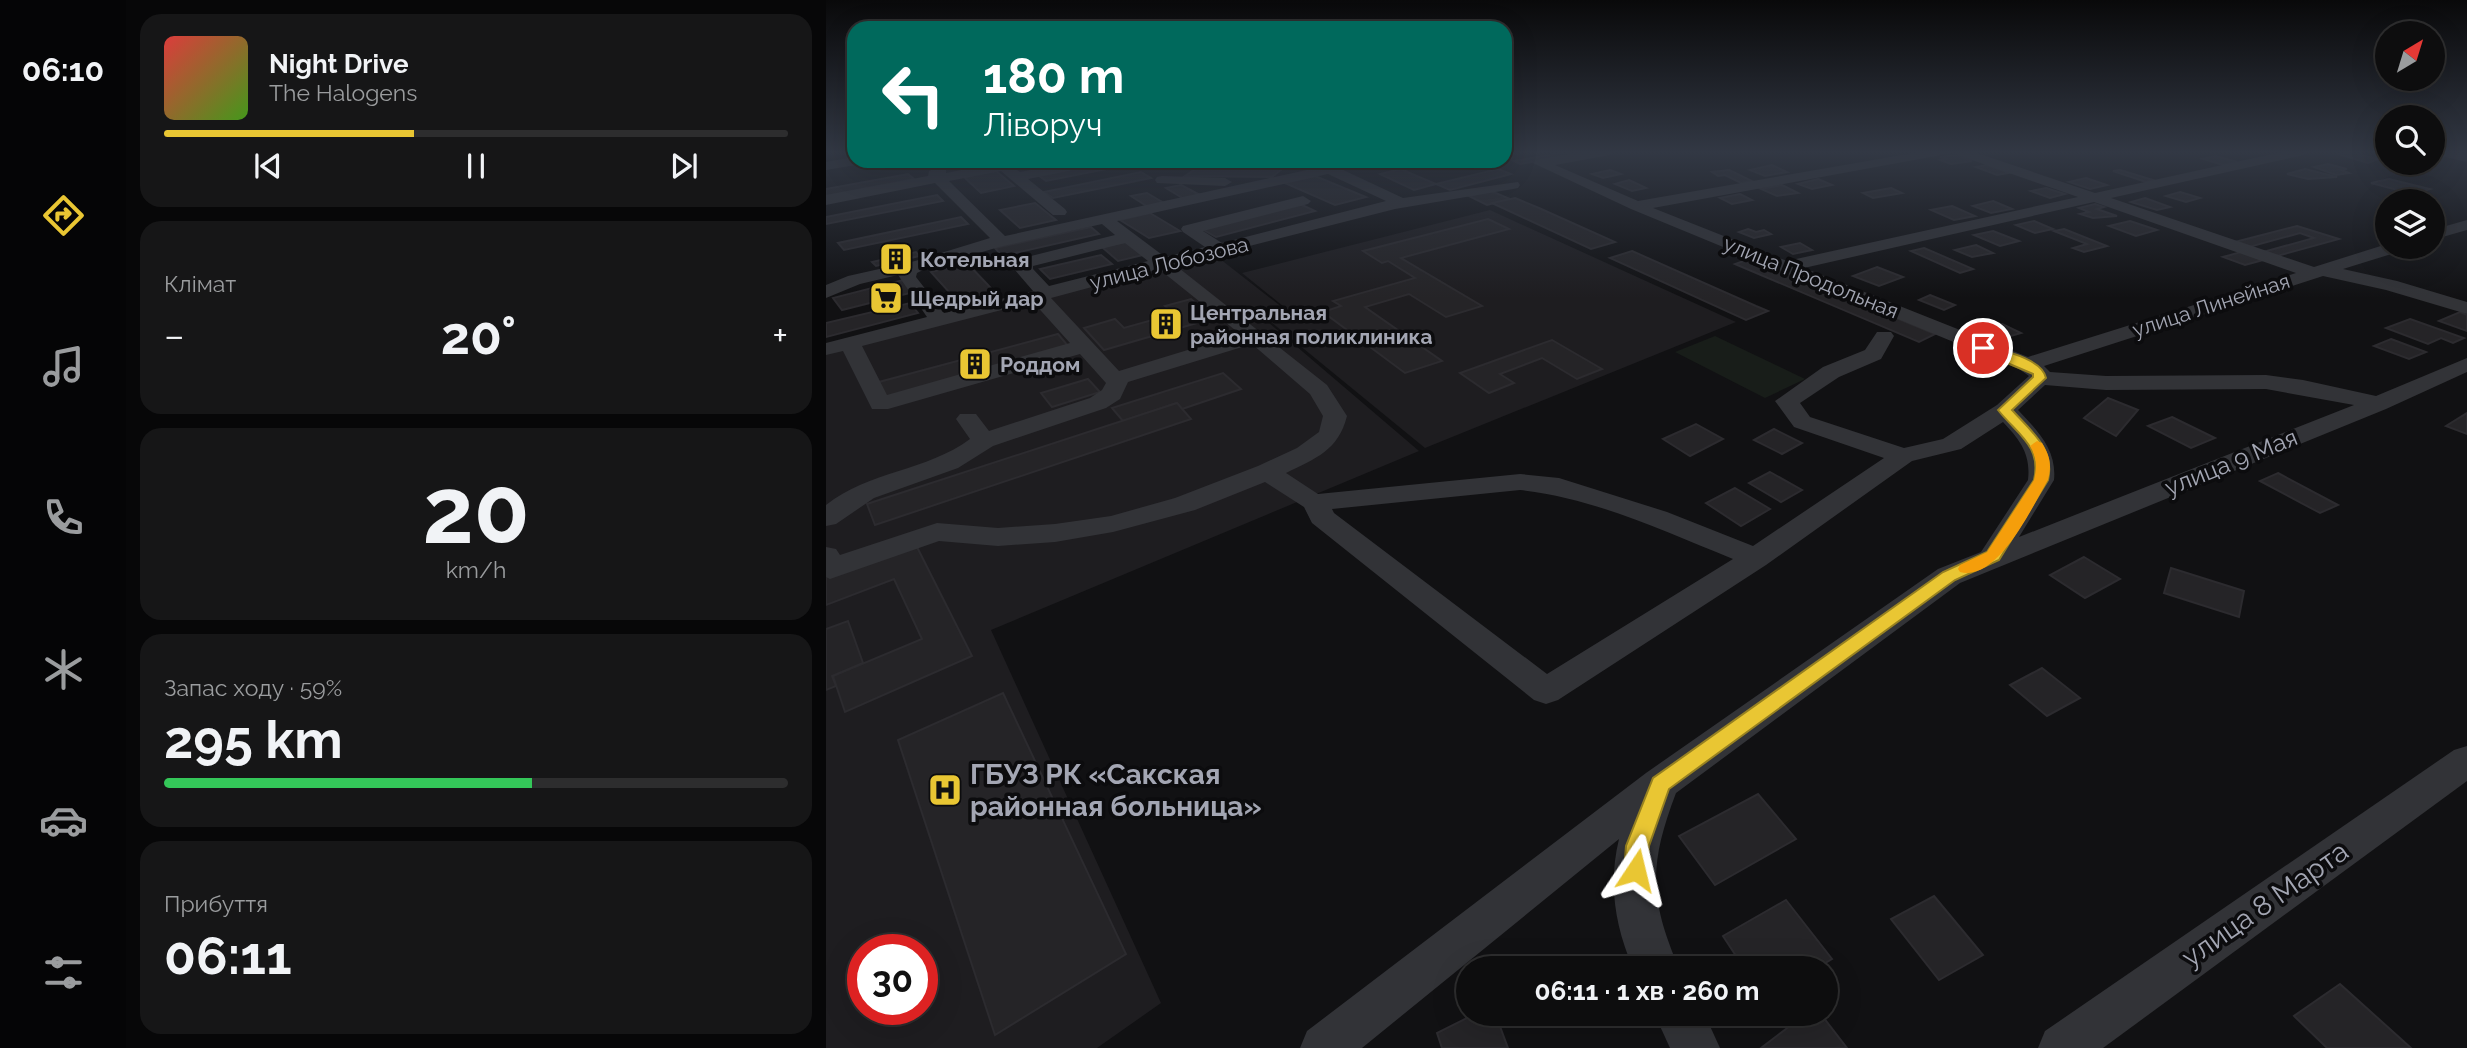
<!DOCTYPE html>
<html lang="uk">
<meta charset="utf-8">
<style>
:root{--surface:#0d0d0e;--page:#161617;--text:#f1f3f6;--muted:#9a9c9e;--line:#2d2d2e;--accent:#e9c633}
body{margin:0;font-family:Raleway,sans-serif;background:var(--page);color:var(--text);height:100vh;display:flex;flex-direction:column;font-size:26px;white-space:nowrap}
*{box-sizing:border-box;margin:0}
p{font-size:23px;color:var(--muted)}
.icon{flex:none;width:38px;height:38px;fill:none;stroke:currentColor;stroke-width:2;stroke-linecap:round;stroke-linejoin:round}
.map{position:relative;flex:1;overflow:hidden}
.side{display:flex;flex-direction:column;gap:14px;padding:14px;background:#070708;width:700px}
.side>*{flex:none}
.top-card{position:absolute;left:21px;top:21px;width:665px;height:147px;border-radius:21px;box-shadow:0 7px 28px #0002,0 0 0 2px var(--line);background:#00695c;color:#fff;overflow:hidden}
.needle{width:46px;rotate:38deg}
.buttons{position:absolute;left:1549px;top:21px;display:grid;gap:14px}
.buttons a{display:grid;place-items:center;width:70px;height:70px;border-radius:50%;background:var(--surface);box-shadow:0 7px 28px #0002,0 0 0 2px var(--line);font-size:35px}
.speed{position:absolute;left:21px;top:934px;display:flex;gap:14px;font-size:35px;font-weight:700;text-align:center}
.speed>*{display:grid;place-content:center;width:91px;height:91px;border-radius:50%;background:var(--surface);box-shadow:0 7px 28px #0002,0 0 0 2px var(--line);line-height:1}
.speed .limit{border:10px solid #d22;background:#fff;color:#111}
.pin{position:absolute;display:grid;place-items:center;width:60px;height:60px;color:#fff;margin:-30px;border:4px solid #fff;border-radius:50%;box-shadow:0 2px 7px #0007}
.me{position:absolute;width:77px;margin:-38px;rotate:10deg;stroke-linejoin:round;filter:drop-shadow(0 0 5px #0008)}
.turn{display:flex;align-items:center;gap:24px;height:147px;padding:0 21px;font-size:32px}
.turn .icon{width:91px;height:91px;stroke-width:2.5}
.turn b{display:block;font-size:49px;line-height:60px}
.big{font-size:52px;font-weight:700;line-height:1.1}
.side .card{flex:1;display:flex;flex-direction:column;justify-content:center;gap:10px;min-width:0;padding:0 24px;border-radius:21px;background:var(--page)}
.side .dial{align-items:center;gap:0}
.dial b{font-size:91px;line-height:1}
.song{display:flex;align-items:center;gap:21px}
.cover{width:84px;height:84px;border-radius:10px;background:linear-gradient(135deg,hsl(0 70% 55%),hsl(100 70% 35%))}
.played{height:7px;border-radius:4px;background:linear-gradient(90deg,var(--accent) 40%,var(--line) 40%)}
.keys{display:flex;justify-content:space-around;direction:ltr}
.heat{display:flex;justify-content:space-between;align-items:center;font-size:38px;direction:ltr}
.charge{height:10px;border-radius:5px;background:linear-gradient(90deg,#34c759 59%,var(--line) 0)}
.trip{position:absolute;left:630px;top:956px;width:382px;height:70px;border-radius:35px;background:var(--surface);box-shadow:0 7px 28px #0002,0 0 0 2px var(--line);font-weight:700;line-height:70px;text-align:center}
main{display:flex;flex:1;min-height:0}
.menu{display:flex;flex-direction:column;width:126px;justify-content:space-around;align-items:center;background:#050506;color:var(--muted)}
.menu .icon{width:49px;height:49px}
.menu .current{color:var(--accent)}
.menu b{font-size:32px;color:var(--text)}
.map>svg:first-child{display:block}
.built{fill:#1e1d20;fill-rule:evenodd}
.green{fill:#181d19}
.building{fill:#252427;stroke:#2c2b2f;stroke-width:2}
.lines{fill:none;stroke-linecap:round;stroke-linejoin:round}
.minor{fill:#323337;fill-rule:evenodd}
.route{fill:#e9c633;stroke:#978121;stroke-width:2}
.slow{fill:#f59e0b}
.labels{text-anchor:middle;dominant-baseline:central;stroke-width:7;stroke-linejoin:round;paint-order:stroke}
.far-poi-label{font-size:21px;font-weight:bold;fill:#a3a6b3;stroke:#0c0c0e;text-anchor:start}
.far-street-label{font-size:21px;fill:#a3a6b3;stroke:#0c0c0e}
.street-label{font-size:24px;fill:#a3a6b3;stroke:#0c0c0e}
.near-poi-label{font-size:28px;font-weight:bold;fill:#a3a6b3;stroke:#0c0c0e;text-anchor:start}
.near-street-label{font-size:28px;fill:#a3a6b3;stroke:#0c0c0e}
</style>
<main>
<nav class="menu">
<b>06:10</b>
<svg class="icon current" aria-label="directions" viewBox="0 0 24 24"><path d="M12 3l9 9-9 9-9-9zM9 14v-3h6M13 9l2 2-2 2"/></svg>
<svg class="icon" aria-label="music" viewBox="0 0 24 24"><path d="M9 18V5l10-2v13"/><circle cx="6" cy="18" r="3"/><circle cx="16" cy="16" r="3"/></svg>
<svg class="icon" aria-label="phone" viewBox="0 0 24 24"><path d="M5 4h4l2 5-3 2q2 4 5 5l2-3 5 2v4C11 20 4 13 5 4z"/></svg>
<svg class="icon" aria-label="climate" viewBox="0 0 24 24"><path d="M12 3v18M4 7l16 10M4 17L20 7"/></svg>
<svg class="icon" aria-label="car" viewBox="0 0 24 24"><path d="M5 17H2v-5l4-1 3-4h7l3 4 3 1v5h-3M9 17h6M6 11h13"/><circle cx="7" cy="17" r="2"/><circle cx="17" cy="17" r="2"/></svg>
<svg class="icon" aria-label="filters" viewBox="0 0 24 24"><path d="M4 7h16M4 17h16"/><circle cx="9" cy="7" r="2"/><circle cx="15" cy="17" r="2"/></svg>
</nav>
<section class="side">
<div class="card">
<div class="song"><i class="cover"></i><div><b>Night Drive</b><p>The Halogens</p></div></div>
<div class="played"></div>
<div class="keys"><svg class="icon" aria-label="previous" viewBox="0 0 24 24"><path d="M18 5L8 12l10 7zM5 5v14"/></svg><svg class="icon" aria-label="pause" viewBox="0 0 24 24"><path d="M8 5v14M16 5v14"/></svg><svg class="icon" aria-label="next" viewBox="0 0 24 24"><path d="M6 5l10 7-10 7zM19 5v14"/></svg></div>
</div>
<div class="card"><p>Клімат</p>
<div class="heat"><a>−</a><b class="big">20°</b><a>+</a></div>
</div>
<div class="card dial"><b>20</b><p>km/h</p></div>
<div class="card"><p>Запас ходу · 59%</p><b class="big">295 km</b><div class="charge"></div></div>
<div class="card"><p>Прибуття</p><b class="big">06:11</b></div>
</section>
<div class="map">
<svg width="1641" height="1048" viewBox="0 0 1641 1048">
<rect width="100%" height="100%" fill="#111113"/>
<g class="built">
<polygon points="664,210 910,322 599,448 445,322 468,315 416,273"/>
<path d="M389,255L466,315L442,322L593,451L165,630L335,1003L271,1048H0V352ZM37,950H96V1010H37Z"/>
</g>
<polygon class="green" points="889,336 979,379 939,398 849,352"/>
<g class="building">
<polygon points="747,151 767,152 694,164 688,161"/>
<polygon points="1523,152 1552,159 1542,163 1512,154"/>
<polygon points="1130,155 1146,161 1125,164 1114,160 1119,159 1114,157"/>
<polygon points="1390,156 1411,162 1397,165 1377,159"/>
<polygon points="525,161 558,161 563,163 541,168"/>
<polygon points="281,162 290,167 220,181 212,175"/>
<polygon points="1502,164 1521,169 1515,170 1523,173 1510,175 1488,167"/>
<polygon points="946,165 961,172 939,176 924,170"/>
<polygon points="1161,165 1183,173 1171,175 1150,167"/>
<polygon points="371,168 456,169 446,177 359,176"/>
<polygon points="575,169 586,174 610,184 588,190 554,174"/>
<polygon points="672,169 685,174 624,190 610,184"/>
<polygon points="1479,169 1511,177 1482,179 1461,174"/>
<polygon points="784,170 795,174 777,178 766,174"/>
<polygon points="903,170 926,181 915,183 899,175 892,176 886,172"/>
<polygon points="1294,170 1327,180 1320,182 1287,171"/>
<polygon points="170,171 188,186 155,193 138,177"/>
<polygon points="315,172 325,178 227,198 218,192"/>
<polygon points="82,174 88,179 0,196 0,189"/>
<polygon points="489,176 540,197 509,205 459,183"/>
<polygon points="1260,178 1281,185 1264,189 1243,182"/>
<polygon points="992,179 1006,185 986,189 972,184"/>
<polygon points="1563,179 1604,189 1587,194 1545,183"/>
<polygon points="803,180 820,188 806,191 789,184"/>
<polygon points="355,185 374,195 358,199 340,188"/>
<polygon points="956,185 972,193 951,196 935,189"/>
<polygon points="1065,188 1076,193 1047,198 1037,193"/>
<polygon points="1220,188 1239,194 1224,198 1205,191"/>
<polygon points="665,191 684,199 661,205 643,196"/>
<polygon points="1354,192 1374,198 1360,202 1340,196"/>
<polygon points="321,193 338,203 322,207 305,196"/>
<polygon points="914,194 926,200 906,204 894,198"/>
<polygon points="111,195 117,201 0,224 0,217"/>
<polygon points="689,198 713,208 789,242 765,249 666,203"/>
<polygon points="1319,198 1344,207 1331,210 1305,202"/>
<polygon points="1167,201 1186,209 1165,213 1147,206"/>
<polygon points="209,203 230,220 194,228 174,210"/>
<polygon points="474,204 489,211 390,237 376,229"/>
<polygon points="1269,204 1278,207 1271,209 1291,216 1267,218 1254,214 1263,212 1253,208"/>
<polygon points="1126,206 1149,216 1128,220 1105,210"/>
<polygon points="324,213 354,231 323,238 294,220"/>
<polygon points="135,217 142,224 18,250 12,243"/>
<polygon points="662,219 683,229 575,258 656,306 620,317 583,294 539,307 616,361 579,373 497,312 515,306 507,301 589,278 562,261 556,263 537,251"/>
<polygon points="1208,221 1227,229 1209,233 1190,225"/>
<polygon points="1304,221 1331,230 1310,236 1283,226"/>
<polygon points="1471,226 1513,239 1451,256 1437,252 1488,238 1474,233 1423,247 1409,242"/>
<polygon points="265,227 273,234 176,256 169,248"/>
<polygon points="922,229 930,232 938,230 945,234 928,238 913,232"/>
<polygon points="1238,229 1281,246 1258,252 1247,248 1261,244 1228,231"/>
<polygon points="1167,231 1193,241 1174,246 1148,235"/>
<polygon points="300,242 317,255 292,261 276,247"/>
<polygon points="974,243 986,250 967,254 955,247"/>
<polygon points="1150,245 1167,253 1146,257 1129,250"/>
<polygon points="1098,248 1147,269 1134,273 1085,251"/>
<polygon points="806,251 930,306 942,311 920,320 784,258"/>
<polygon points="90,252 93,256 50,266 46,262"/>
<polygon points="1415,252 1437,260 1419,265 1397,257"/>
<polygon points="275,255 286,264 224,279 214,269"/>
<polygon points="926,258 1109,334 1093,342 909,264"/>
<polygon points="141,263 162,285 169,293 132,302 105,272"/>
<polygon points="1051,267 1077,277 1053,286 1027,276"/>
<polygon points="77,280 88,292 16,310 7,298"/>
<polygon points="1104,295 1129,305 1118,310 1093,300"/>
<polygon points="365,299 388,318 278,350 258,328 289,319 298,328 348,314 339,306"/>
<polygon points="84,303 92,313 0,337 0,323"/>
<polygon points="1634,312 1641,315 1641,331 1613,321"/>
<polygon points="1584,319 1638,338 1627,343 1615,338 1602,344 1560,328"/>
<polygon points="1176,324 1195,333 1171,340 1152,331"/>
<polygon points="232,334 242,346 60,397 53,382"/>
<polygon points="1565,339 1600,352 1583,359 1548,346"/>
<polygon points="726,340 776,369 751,379 716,358 674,374 688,383 663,393 634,373"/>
<polygon points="397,373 415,389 356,409 351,403 297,421 286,408"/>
<polygon points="262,379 274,392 226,407 215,393"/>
<polygon points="1282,398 1312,410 1290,436 1258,418"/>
<polygon points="351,403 365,419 49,525 41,504"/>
<polygon points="1641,413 1641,434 1620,426"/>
<polygon points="1346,417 1389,438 1365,448 1322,426"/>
<polygon points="870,424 897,439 864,456 837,439"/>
<polygon points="948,429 976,443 956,454 928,440"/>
<polygon points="944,472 976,490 955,502 923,483"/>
<polygon points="1452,473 1512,505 1494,513 1434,481"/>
<polygon points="909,488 944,509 915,526 880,503"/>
<polygon points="89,543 146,656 19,712 7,676 96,639 68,579 0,605 0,576"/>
<polygon points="1258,557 1294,579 1259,598 1224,575"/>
<polygon points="1345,568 1418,591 1413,617 1338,593"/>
<polygon points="22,621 37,663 6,676 10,686 0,690 0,629"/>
<polygon points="1216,668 1254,698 1221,716 1184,685"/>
<polygon points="177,693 300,954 169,1035 72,740"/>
<polygon points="932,794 970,839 889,885 853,836"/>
<polygon points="1108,896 1157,955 1113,980 1065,919"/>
<polygon points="960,900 1006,959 991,968 918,968 897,936"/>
<polygon points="1514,984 1585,1048 1501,1048 1468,1016"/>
<polygon points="651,1013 669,1013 682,1048 616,1048 611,1033"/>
<polygon points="981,1013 994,1013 1021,1048 935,1048"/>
</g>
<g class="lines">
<g class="minor">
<path d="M761,151H791L784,155L729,165L812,201L1099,151H1145L1269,193L1460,151H1485L1478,155L1285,198L1488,267L1561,244V247H1577L1575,251L1517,269L1571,281L1641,302V314L1560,290L1497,276L1218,366L1224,372L1280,376L1440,375L1477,380L1550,396L1641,358V372L1560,409L1134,583L850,793C823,864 823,898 853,968H807C789,926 782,884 793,839L536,1048H474L481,1031L820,773L1112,569L1155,552L1202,480C1205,454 1194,440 1177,422L1135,449L1086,461L940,565L732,700L720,704L708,700L486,523L478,507L439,482L369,510L287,532L229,542L172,546L113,541L4,579L0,577V547L10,549L14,555L111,523L172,528L229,524L285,516L349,498L432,466L471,448L493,432L497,416L484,394L426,344L302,382L294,399L280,408L167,446L132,468L48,498L10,524L0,526V505C43,471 101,471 144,439L130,419L134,414H150L163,431L264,398L276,390L280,383L254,354L62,409H46L17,351L0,355V343L101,317L72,275L34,284L0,298V285L22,276L89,261L164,238L109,183L0,205V195L102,176L103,171L115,166L120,167V173L181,161H210L208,164L188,168L194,172L252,161H280L273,165L202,179L239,209L241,212L239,215H227L175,171L123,181L179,236L490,168L483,161H498L577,198L692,182L694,185L692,188L687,189L569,209L349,265L501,385L521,416C512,451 490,458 460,473L492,494L694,474L733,478L841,512L927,546L1058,458L968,427L949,401L997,367L1039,350L1051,332H1065L1068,336L1055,359L1013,377L974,403L984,417L1078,448L1117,439L1171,405L1203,376L1193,369L805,209L707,163L714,159ZM1126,153L1252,197L961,261L827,208ZM502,174L560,201L396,243L377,231L482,204L485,201L477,196L357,226L355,229L357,232L379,247L339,257L291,221ZM1268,202L1470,273L1202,357L978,268ZM276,224L289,235L193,259L189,270L207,291L118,313L90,277L91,273L99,269L173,247ZM299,243L322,261L223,286L207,269V266ZM333,269L414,334L293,371L225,298ZM207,302L244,343L61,395L36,346ZM1219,385L1280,390L1440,389L1528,405L1193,537L1228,480C1231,450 1212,431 1192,410ZM694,490C768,498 838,531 907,559L721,674L508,513L506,509Z"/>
<polygon points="1606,151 1641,154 1641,162 1607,154"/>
<polygon points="28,157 28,161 37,161 30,165 0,170 0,162"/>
<polygon points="312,161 414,161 416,163 409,167 319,165"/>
<polygon points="336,176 399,178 406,182 399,186 331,183 329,180 331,177"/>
<polygon points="1641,220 1641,230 1606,240 1606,230"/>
<polygon points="1641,746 1641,781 1277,1048 1212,1048 1219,1031 1628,750"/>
<polygon points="828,1013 878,1013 894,1048 844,1048"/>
</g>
</g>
<linearGradient id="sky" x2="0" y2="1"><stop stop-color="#09090a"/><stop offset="0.51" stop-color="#323844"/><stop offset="1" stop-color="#323844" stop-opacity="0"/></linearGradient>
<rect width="1641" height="298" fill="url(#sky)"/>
<path class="route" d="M1157,345C1174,350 1216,358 1220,378L1186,410C1206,432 1229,449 1222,480L1173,560L1129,580L843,789L823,846L821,870L818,877L810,880L801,877L798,870L800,846L827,778L1117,572L1161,552L1208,480C1216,446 1191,434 1172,410L1207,377V374L1153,351V346Z"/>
<path class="slow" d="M1211,441L1216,443C1224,456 1226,465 1222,480C1206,507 1172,582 1134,572L1132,569L1134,565L1161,552L1208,480C1211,467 1211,458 1204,446Z"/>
<defs>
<symbol id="building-square" viewBox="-11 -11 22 22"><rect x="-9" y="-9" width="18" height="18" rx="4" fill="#e9c633" stroke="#0c0c0e"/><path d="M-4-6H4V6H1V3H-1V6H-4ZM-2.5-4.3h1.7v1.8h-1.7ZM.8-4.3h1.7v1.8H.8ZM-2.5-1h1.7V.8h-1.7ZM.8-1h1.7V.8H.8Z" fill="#111"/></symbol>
<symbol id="supermarket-square" viewBox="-11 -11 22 22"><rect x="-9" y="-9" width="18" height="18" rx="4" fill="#e9c633" stroke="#0c0c0e"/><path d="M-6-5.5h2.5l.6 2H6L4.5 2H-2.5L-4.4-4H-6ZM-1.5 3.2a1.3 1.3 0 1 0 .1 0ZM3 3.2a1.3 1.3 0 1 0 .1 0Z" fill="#111"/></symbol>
<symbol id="hospital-square" viewBox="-11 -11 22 22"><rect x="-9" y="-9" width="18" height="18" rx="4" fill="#e9c633" stroke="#0c0c0e"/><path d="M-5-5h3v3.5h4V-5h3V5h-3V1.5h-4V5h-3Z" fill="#111"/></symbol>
</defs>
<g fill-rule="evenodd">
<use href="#building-square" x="51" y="240" width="38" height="38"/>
<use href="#supermarket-square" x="41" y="279" width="38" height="38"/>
<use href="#building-square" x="321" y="305" width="38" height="38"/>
<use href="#building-square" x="130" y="345" width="38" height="38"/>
<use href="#hospital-square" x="100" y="771" width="38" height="38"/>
</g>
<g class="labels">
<g class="far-poi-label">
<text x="94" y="259">Котельная</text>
<text x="84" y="298">Щедрый дар</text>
<text x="364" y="312">Центральная<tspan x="364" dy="24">районная поликлиника</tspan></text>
<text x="174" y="364">Роддом</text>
</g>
<g class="far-street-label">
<text transform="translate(343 263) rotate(-14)">улица Лобозова</text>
<text transform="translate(985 277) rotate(22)">улица Продольная</text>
<text transform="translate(1385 305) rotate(-18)">улица Линейная</text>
</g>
<g class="street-label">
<text transform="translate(1405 462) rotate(-22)">улица 9 Мая</text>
</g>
<g class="near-poi-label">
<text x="144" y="774">ГБУЗ РК «Сакская<tspan x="144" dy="32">районная больница»</tspan></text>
</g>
<g class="near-street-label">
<text transform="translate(1439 904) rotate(-35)">улица 8 Марта</text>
</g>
</g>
</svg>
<div class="buttons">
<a><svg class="needle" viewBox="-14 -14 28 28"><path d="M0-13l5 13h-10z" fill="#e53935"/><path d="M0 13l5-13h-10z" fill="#9a9c9e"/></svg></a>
<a><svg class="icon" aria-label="search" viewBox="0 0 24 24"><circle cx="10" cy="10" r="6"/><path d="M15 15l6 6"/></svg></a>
<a><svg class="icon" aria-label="layers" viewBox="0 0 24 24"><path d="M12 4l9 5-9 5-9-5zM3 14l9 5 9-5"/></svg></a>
</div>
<div class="speed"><div class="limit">30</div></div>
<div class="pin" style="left:1157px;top:348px;background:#d93025"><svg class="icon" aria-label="arrive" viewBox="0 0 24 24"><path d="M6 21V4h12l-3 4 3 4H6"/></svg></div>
<svg class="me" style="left:810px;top:870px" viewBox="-20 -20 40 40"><path d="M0-17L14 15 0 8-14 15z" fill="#e9c633" stroke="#fff" stroke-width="4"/></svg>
<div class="trip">06:11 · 1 хв · 260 m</div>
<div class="top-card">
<div class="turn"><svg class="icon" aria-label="left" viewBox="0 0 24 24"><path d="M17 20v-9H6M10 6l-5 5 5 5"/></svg><div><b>180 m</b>Ліворуч</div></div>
</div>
</div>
</main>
